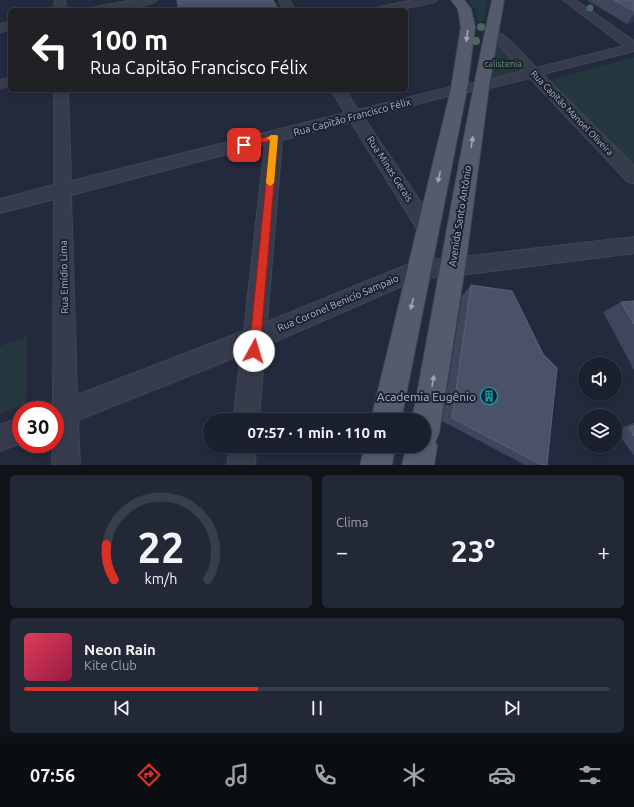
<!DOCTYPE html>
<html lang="pt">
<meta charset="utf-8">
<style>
:root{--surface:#1a202e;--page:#232836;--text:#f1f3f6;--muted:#9fa3aa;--line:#383e4a;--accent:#d93025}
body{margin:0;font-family:Ubuntu,sans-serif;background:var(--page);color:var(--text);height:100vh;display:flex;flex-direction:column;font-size:15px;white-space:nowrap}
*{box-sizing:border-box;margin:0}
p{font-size:13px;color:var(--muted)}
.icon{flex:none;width:22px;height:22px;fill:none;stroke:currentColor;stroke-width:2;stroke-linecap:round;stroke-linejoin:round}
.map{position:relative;height:465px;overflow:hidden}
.drawer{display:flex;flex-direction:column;gap:10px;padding:10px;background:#0e1219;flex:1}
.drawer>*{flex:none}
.banner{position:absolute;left:8px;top:8px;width:400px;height:84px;border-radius:6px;box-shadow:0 2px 6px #0003,0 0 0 1px var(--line);background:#202124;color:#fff;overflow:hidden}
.tools{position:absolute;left:578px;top:357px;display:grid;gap:8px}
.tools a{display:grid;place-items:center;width:44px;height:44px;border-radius:50%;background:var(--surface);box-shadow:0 2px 6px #0003,0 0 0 1px var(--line);font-size:20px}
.speed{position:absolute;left:12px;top:401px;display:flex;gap:8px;font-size:20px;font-weight:700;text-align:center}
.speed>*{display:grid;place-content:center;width:52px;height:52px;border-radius:50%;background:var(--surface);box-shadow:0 2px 6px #0003,0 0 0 1px var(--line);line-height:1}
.speed .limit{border:6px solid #d22;background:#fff;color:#111}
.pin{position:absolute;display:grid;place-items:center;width:34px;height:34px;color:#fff;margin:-17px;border-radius:8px;box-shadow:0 2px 6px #0006}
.me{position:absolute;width:44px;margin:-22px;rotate:6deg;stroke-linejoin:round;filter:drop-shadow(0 0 3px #0008)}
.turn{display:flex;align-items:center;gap:14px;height:84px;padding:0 16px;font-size:18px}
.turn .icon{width:52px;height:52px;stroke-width:2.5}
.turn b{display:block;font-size:28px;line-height:34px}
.big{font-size:30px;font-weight:700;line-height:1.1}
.drawer .tile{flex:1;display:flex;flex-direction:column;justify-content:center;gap:6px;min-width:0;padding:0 14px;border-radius:6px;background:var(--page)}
.drawer .dial{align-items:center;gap:0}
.dial svg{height:104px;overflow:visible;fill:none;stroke:var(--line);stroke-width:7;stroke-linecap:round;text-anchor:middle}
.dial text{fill:var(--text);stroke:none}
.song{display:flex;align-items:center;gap:12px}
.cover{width:48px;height:48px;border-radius:6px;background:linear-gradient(135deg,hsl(350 70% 55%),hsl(340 70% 35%))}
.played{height:4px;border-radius:2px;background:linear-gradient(90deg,var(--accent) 40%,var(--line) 40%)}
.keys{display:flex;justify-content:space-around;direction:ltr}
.heat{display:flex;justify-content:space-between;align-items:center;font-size:22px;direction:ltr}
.drawer .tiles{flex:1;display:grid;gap:10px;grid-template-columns:1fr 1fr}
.tile:last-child{grid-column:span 2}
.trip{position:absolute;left:203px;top:413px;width:228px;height:40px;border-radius:20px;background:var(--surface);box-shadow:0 2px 6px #0003,0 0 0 1px var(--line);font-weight:700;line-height:40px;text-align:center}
.tab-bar{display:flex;height:64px;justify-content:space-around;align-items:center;background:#0a0d12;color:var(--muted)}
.tab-bar .icon{width:28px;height:28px}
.tab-bar .selected{color:var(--accent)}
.tab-bar b{font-size:18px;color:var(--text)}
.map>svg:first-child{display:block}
.green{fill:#25373e}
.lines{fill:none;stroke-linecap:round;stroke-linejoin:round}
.street-casing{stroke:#404656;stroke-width:2}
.primary-casing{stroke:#404656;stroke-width:2}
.street{fill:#373c4d;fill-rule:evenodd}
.primary{fill:#555b6d;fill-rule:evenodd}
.tree{fill:#4a675f}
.wall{fill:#3e465b}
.shaded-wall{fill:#2e354a}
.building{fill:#4a5267;stroke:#5a6276}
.oneway{fill:#9fa5b6}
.route{fill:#d93025;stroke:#8d1f18}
.slow{fill:#f59e0b}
.labels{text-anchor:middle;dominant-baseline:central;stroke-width:4;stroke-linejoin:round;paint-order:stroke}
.far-park-label{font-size:9px;fill:#69997b;stroke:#1c2231}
.far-street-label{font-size:9px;fill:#b2b7c8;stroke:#1c2231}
.street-label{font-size:10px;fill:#b2b7c8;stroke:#1c2231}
.near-poi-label{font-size:12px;fill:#b2b7c8;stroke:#1c2231;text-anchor:end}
</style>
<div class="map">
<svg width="634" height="465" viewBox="0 0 634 465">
<rect width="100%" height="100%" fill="#232a3d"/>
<g class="green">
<polygon points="468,0 488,0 483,21 477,21 476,10"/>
<polygon points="495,38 527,71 489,81"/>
<polygon points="634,57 634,167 546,81"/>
<polygon points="27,337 26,404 0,414 0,346"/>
</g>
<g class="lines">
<defs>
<g id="street">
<polygon points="55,0 65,0 66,10 54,10"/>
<path d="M133,0H157C151,8 102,10 90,10L96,7Z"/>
<polygon points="279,0 289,0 295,10 283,10"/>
<polygon points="414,0 436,0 435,2 397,10 373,10 379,7"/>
<path d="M563,0H575L634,41V51L542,74L634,166V183L628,182L530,78L481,90L459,93L364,118L434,222L436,228L434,234L427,236L420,234L351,122L282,140L267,322L419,260L453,258L634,237V253L453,276L420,278L265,346L259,420H233L241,355L78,420L80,465H52L53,444H55V410H45L46,407L53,404L54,199L0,213V199L54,185V90H68L71,181L345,113L331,90H345L358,110L459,85L481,82L523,71L494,40L485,34L487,31C503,27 525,57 536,68L624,46ZM265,144L244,331L77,395L71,195Z"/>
<polygon points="10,22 10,30 0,32 0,24"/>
<polygon points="10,78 10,86 0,88 0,80"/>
<polygon points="21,417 21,443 0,451 0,425"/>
<polygon points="230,446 256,446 255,465 227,465"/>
</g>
<g id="primary">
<polygon points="451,0 464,0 471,9 475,27 467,89 401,420 371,420 451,89 461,27 458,9"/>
<path d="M492,0H504L489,86L465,267L439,433L435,442L437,446L434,465H402L407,446H424V420H412C439,280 461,139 492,0Z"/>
<polygon points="365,446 395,446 392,465 360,465"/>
</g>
</defs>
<use href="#street" class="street-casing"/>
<use href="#primary" class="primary-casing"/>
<use href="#street" class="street"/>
<use href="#primary" class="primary"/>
</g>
<g class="tree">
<circle cx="590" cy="8" r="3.5"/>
<circle cx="481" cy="27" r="4"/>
<circle cx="476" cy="41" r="4"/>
</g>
<g class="wall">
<polygon points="587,0 634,0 634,22 627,24"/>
<polygon points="471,285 547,465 525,465 442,421 462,296"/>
<polygon points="634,301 634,370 603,312 621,302"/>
<polygon points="634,423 634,456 616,430"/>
</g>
<polygon class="shaded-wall" points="634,14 634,22 627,24"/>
<g class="building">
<polygon points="177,0 273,0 278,10 179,10"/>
<polygon points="614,0 634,0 634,11"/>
<polygon points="471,285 512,291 543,354 557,368 547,465 542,465 452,418"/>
<polygon points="634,301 634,324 621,302"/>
<polygon points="634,426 634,436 629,428"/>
</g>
<defs><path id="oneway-solid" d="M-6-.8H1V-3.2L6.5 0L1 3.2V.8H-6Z"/></defs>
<g class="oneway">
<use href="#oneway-solid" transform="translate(467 36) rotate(97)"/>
<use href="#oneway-solid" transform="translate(472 142) rotate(-81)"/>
<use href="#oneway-solid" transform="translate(439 177) rotate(103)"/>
<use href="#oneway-solid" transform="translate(412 304) rotate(103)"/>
<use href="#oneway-solid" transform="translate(433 381) rotate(-80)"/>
</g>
<polygon class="route" points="274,135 278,137 260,351 258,355 254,357 250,355 249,351 270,141 244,147 240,145 241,143"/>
<polygon class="slow" points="271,135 277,135 278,137 274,183 270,186 266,183 270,140 267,138"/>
<defs>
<symbol id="building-ring" viewBox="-11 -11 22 22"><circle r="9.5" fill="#1c2231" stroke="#0f9aa8" stroke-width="1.5"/><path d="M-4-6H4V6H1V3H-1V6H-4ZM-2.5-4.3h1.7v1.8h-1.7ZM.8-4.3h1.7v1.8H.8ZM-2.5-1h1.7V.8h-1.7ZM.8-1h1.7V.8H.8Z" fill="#0f9aa8"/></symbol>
</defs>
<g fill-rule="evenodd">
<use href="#building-ring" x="479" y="386" width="20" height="20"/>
</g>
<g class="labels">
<g class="far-park-label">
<text x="503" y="64">calistenia</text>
</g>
<g class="far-street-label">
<text transform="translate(572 113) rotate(46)">Rua Capitão Manoel Oliveira</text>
</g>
<g class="street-label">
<text transform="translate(352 117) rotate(-15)">Rua Capitão Francisco Félix</text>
<text transform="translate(390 169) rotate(57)">Rua Minas Gerais</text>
<text transform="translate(460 216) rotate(-81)">Avenida Santo Antônio</text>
<text transform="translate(64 277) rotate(-91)">Rua Emídio Lima</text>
<text transform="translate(338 303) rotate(-23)">Rua Coronel Benicío Sampaio</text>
</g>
<g class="near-poi-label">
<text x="476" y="396">Academia Eugênio</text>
</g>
</g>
</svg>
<div class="tools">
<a><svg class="icon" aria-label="sound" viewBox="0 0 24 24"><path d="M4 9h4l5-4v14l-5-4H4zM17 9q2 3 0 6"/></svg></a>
<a><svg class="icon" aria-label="layers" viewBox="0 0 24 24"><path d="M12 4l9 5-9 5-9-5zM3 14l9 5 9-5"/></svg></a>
</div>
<div class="speed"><div class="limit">30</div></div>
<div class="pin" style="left:244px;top:145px;background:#d93025"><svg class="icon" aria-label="arrive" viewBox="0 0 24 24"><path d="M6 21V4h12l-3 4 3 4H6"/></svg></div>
<svg class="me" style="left:254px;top:351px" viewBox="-20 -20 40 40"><circle r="19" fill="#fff"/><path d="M0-13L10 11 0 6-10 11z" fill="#d93025"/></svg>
<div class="trip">07:57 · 1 min · 110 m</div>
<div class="banner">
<div class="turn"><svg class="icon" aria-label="left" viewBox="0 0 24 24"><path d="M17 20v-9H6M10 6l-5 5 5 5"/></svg><div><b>100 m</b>Rua Capitão Francisco Félix</div></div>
</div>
</div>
<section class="drawer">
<div class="tiles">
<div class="tile dial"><svg viewBox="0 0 100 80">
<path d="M14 69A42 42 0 1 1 86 69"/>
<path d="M14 69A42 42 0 0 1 8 42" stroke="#d93025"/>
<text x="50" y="56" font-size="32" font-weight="700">22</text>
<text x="50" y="72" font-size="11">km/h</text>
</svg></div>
<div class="tile"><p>Clima</p>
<div class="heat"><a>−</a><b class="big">23°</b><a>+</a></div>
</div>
<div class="tile">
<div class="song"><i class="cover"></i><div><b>Neon Rain</b><p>Kite Club</p></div></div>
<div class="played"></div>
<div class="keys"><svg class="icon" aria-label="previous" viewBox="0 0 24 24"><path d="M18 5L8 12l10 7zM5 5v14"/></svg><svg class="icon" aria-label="pause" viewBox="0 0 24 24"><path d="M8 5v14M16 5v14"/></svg><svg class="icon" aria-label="next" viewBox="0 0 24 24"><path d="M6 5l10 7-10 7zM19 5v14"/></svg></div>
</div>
</div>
</section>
<nav class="tab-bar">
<b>07:56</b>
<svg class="icon selected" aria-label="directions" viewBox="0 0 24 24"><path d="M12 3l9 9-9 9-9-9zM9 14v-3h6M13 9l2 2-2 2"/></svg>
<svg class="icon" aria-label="music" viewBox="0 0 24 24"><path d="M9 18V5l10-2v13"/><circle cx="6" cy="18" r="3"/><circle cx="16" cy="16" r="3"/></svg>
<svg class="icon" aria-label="phone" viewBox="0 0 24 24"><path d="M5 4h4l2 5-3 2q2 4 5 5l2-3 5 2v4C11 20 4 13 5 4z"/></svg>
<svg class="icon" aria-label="climate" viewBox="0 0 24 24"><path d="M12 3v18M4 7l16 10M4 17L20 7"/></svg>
<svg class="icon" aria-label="car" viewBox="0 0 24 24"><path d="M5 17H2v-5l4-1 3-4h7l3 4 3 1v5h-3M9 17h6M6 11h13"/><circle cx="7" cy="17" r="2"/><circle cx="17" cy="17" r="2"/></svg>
<svg class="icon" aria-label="filters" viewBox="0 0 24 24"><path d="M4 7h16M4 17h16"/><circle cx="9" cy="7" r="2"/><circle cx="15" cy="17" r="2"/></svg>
</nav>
